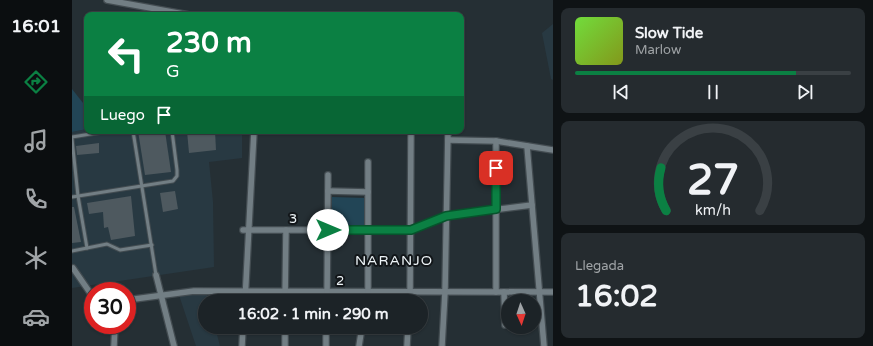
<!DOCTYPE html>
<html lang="es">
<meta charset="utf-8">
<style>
:root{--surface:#1c2327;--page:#252b2f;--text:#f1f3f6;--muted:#a0a4a7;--line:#3a4044;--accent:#0b8043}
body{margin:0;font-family:"Varela Round",sans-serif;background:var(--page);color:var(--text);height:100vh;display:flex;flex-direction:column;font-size:15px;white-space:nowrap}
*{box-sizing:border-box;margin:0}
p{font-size:13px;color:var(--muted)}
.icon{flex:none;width:22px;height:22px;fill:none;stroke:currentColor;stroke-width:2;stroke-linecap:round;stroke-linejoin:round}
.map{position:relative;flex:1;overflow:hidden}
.sheet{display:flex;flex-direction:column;gap:8px;padding:8px;background:#0f1315;width:320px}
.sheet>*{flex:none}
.top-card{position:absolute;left:12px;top:12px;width:380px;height:122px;border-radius:8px;box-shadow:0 1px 3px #0004,0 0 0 1px var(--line);background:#0b8043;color:#fff;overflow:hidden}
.needle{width:26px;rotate:177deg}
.fabs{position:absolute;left:429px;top:294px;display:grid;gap:8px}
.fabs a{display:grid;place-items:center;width:40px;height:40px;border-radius:50%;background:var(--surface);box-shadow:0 1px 3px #0004,0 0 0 1px var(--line);font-size:20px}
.speed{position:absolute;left:12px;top:282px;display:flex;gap:8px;font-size:20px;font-weight:700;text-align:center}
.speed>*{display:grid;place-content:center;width:52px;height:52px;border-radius:50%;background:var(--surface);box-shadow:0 1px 3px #0004,0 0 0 1px var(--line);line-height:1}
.speed .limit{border:6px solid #d22;background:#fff;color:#111}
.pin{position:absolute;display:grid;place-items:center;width:34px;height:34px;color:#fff;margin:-17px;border-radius:8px;box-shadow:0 2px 6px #0006}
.me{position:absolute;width:44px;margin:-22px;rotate:90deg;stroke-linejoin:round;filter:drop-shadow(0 0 3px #0008)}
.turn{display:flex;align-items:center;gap:14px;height:84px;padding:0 16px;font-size:18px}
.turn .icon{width:52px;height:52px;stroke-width:2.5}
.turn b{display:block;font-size:28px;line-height:34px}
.then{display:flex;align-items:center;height:38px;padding:0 16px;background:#0003;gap:8px;font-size:15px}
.big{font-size:30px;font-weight:700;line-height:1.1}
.sheet .card{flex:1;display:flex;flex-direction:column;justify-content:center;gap:6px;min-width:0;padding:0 14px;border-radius:8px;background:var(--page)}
.sheet .dial{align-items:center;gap:0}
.dial svg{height:104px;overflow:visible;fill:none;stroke:var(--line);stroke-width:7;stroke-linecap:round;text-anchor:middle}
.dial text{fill:var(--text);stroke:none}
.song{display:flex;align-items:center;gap:12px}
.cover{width:48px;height:48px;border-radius:6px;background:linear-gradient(135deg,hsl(100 70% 55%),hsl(70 70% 35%))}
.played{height:4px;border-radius:2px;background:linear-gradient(90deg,var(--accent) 80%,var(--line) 80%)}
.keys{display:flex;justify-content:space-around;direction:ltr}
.trip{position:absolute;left:126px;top:294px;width:230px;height:40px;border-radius:20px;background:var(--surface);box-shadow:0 1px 3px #0004,0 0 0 1px var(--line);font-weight:700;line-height:40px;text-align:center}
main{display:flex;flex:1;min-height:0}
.tabs{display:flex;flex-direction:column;width:72px;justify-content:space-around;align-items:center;background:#0b0e10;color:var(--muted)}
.tabs .icon{width:28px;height:28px}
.tabs .on{color:var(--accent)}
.tabs b{font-size:18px;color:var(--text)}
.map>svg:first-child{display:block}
.built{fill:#283942}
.green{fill:#224556}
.building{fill:#4e595f}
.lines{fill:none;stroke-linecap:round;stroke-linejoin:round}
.lane-casing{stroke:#434c51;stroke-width:5}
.street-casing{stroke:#434c51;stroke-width:8}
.lane{stroke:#727e84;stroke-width:3}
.street{stroke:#727e84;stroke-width:5.5}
.route-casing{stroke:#07532c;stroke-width:10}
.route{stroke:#0b8043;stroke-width:7}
.labels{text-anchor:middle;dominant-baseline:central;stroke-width:4;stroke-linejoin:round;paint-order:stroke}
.street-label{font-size:13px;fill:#eef5f8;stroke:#121619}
.neighbourhood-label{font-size:14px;letter-spacing:1px;fill:#eef5f8;stroke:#121619}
</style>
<main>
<nav class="tabs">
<b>16:01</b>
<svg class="icon on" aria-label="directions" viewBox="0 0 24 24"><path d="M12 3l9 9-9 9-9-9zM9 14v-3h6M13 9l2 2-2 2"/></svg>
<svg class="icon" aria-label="music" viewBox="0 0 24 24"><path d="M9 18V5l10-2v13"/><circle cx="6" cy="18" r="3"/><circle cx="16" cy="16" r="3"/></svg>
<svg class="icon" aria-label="phone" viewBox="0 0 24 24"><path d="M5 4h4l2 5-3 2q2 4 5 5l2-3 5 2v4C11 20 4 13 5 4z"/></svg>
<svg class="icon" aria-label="climate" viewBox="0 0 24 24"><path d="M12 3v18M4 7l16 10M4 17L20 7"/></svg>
<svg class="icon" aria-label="car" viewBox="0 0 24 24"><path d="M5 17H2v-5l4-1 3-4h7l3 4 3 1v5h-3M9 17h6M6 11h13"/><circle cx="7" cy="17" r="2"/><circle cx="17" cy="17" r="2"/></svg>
</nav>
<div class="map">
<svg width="481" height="346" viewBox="0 0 481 346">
<rect width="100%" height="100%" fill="#252f34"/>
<g class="built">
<polygon points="481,24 481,80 479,79 470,33"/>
<polygon points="15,129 15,131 170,131 170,158 137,162 141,202 142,267 0,288 0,132"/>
<polygon points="118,294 135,294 137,301 133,301 133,327 143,327 148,346 124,346 107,295"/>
</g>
<g class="green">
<polygon points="0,89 15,108 15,129 0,132"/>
<polygon points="260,197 293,198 292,227 259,226"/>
</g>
<g class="building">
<polygon points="66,131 93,131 99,172 73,175"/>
<polygon points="115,131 143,131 144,150 117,153"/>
<polygon points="27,143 27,153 5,155 4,146"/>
<polygon points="103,191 106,209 91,212 88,193"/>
<polygon points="59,196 63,236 39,240 36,227 32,228 31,212 17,214 15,203"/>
<polygon points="0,207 2,207 9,242 0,243"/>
</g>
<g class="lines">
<defs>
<g id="lane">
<polyline points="61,131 84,275"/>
<polyline points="0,137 37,131"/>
<polyline points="0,139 6,196 15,248"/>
<polyline points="0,197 101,181 105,176 105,170 100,131"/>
<polyline points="0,251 35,244 48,250 80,245"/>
</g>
<g id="street">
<polyline points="35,0 117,15"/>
<polyline points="376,140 424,141 481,150"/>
<polyline points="455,146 472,346"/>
<polyline points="256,191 296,192"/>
<polyline points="171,230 339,230 374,216 460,205"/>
<polyline points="1,268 21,297"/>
<polyline points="84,275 102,346"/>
<polyline points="424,292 424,141"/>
<polyline points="432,292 433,325"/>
<polyline points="55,300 122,291 481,292"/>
<polyline points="173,301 182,131"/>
<polyline points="213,301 214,230"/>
<polyline points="255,301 256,175"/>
<polyline points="296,301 296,162"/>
<polyline points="338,301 339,131"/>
<polyline points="42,346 43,325"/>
<polyline points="170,346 171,327"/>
<polyline points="213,346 213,327"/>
<polyline points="254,346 254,327"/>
<polyline points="287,346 290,327"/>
<polyline points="335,346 336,327"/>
<polyline points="370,346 373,292 376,131"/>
</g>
</defs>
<use href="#lane" class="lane-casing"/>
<use href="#street" class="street-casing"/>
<use href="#lane" class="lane"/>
<use href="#street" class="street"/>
</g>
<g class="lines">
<defs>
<polyline id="route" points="256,230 339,230 374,216 424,209 424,168"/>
</defs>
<use href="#route" class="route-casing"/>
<use href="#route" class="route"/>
</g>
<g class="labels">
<g class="street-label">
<text x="221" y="219">3</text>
<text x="268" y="281">2</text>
</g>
<g class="neighbourhood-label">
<text x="322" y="260">NARANJO</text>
</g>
</g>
</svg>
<div class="fabs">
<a><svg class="needle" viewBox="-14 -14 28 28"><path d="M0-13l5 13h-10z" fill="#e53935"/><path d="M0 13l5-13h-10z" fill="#a0a4a7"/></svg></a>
</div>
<div class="speed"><div class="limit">30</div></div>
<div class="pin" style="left:424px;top:168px;background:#d93025"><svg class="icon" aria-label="arrive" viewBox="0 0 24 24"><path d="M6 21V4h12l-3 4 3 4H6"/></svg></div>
<svg class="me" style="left:256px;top:230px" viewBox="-20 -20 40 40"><circle r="19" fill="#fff"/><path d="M0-13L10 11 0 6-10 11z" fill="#0b8043"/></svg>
<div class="trip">16:02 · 1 min · 290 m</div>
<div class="top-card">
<div class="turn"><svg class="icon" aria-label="left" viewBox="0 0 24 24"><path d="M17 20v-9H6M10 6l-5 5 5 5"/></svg><div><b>230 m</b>G</div></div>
<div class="then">Luego<svg class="icon" aria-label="arrive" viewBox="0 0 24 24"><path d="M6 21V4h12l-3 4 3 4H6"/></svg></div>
</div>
</div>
<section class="sheet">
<div class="card">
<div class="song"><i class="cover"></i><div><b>Slow Tide</b><p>Marlow</p></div></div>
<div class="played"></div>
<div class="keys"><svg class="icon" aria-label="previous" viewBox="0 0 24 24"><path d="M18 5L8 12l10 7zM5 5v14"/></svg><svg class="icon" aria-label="pause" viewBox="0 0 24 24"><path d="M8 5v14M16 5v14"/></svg><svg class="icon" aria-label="next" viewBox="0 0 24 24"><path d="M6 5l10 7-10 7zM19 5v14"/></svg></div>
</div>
<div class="card dial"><svg viewBox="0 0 100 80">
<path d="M14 69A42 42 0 1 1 86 69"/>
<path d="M14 69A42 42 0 0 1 10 36" stroke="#0b8043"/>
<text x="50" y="56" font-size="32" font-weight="700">27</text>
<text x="50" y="72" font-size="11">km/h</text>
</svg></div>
<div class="card"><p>Llegada</p><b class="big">16:02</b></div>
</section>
</main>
